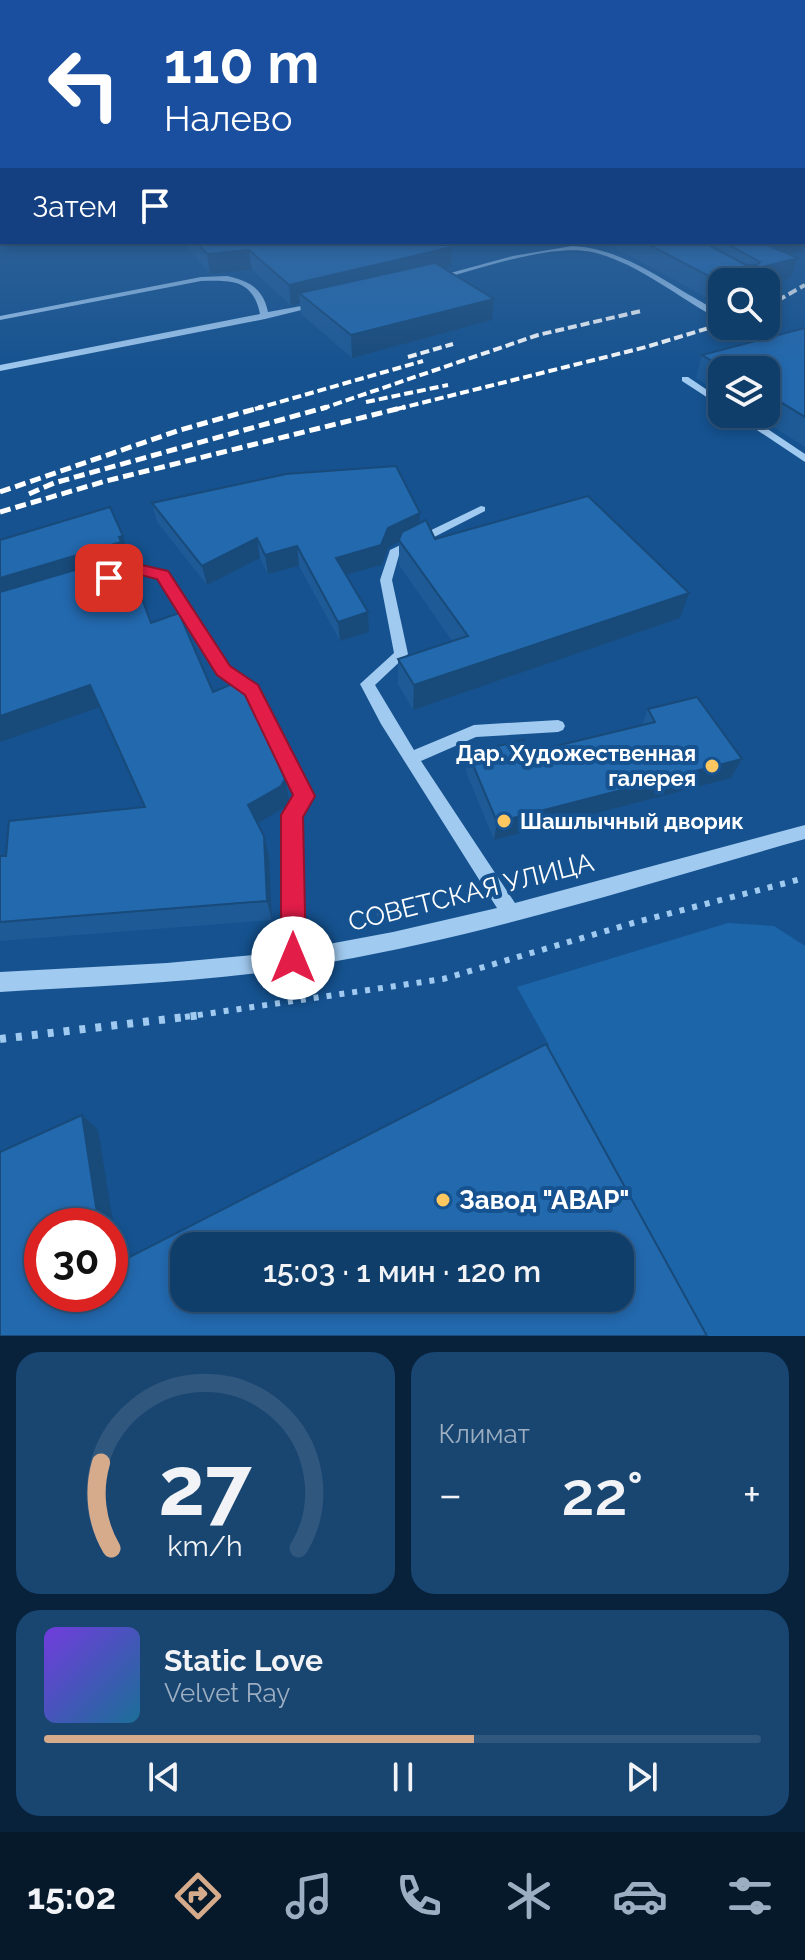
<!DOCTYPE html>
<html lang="ru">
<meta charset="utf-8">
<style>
:root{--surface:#103e6b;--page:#194571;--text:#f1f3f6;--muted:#9caec1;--line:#30577e;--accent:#d6ab8b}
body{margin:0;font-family:Raleway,sans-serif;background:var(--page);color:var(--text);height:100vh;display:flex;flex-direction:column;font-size:30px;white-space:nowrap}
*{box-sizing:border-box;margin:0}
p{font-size:26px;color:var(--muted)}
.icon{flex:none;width:44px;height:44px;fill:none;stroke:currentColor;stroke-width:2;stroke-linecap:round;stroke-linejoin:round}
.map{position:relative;height:1336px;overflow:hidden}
.side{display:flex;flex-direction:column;gap:16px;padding:16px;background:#09223b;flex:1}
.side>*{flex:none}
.hud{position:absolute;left:0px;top:0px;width:806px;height:244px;box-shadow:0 4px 12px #0003,0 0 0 2px var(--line);background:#1a4fa0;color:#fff;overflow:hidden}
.buttons{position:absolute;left:708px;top:268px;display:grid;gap:16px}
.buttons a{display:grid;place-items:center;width:72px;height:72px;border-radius:16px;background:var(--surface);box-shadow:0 4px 12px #0003,0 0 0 2px var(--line);font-size:40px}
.speed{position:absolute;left:24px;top:1208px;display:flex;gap:16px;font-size:40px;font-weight:700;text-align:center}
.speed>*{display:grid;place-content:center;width:104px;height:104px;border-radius:50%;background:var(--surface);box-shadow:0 4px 12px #0003,0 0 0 2px var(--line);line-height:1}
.speed .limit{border:12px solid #d22;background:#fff;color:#111}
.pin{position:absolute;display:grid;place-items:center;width:68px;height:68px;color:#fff;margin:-34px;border-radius:16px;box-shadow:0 4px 12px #0006}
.me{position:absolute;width:88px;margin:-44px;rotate:0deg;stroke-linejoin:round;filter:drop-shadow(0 0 6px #0008)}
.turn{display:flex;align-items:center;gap:28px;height:168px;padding:0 32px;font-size:36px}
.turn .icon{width:104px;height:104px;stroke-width:2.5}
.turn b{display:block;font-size:56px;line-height:68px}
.then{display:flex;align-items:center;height:76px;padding:0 32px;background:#0003;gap:16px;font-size:30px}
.big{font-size:60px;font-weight:600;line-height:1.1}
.side .card{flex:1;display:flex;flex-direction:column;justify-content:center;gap:12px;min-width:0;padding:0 28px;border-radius:24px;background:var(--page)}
.side .dial{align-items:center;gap:0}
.dial svg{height:208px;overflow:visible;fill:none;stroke:var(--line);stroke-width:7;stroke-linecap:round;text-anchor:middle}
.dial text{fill:var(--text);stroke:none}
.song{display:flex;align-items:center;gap:24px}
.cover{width:96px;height:96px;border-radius:12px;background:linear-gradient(135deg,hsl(260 70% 55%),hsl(200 70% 35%))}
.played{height:8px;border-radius:4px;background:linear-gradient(90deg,var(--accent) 60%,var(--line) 60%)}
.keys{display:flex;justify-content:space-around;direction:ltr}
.heat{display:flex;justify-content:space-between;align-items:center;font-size:44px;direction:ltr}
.side .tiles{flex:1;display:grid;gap:16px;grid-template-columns:1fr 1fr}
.card:last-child{grid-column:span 2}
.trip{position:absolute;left:170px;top:1232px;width:464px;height:80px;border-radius:24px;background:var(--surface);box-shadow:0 4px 12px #0003,0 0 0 2px var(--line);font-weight:600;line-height:80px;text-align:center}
.menu{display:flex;height:128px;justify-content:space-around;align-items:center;background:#06192b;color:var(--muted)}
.menu .icon{width:56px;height:56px}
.menu .on{color:var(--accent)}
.menu b{font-size:36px;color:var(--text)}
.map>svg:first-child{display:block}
.green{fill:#1d65a9}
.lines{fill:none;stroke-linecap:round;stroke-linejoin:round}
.path-far1{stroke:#a1caf0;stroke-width:6;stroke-dasharray:5 8;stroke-linecap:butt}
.path{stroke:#a1caf0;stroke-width:8;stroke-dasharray:6 10;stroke-linecap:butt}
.minor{fill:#a1caf0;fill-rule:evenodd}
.major{fill:#eaf3ff;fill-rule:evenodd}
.rail-far1{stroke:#fff;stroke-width:4;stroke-dasharray:9 4;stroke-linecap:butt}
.rail{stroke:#fff;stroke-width:5;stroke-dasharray:11 5;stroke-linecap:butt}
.wall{fill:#1e5a96}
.shaded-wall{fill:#184a7a}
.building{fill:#2369ae;stroke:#184a7a;stroke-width:2;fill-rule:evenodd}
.route{fill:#e11d48;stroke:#92132f;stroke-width:2}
.poi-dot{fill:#ffc760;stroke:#15528f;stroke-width:3}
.labels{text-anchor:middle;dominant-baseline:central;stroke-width:8;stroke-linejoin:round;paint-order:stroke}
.poi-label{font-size:22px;font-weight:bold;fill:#fff;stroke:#15528f;text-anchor:end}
.near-street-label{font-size:26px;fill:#fff;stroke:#15528f}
.near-poi-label{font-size:26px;font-weight:bold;fill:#fff;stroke:#15528f;text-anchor:start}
</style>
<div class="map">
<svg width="805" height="1336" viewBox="0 0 805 1336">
<rect width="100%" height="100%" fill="#15528f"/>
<polygon class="green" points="728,923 774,926 805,946 805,1336 687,1336 540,1061 549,1045 517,987"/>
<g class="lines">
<g class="path-far1">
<polyline points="378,916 411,909"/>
<polyline points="185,1017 443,979 633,923 805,878"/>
</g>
<polyline class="path" points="0,1039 202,1015"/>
<g class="minor">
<polygon points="0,241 9,242 0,245"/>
<path d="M572,246C613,248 647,269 681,290C692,297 704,302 713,310L706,312C670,291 634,262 592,252C549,243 479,270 436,280L432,278L513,256Z"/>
<path d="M227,276C249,281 263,288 268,312L318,303L322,305L265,319L0,371V365L260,314C253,279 231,280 201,281L0,320V316L201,277Z"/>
<polygon points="682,377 688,377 722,400 722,407 682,381"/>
<polygon points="733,414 745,414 805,454 805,462"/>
<path d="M481,506L485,507V511L399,555L392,580L408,654L375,685L414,750L474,725L558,720L563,722L565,726L563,730L558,732L476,737L421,761L515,903L805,825V839C648,883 492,934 331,962C222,982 111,985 0,992V972L167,963L284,952V815L296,795L247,694L219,674L158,578L137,573L117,579L111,575L113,572L137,565L166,572L229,666L257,686L312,796L300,816L302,949L393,932L497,908L381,724L360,684L394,653L380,580L390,550Z"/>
</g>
<rect class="major" x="0" y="220" width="2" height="6"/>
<g class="rail-far1">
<polyline points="766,307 805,285"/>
<polyline points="408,357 453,344"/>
<polyline points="366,402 448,385"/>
<polyline points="255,409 423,361"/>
<polyline points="321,409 538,335 641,311"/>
<polyline points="397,409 646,347 722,324"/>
</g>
<g class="rail">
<polyline points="0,492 180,430 262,407"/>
<polyline points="29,494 54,483 327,407"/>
<polyline points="0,512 106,481 405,407"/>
</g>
</g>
<g class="wall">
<polygon points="805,186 805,250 788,254 798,258 791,278 766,285 766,282 722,282 722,306 605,242 804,242"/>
<polygon points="183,242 444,242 452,247 451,267 444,268 494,299 492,320 352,358 301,314 300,303 291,306 252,270 210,274"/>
<polygon points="805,328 805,447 753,414 766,414 766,370 722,370 722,394 696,378 702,355"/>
<polygon points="152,503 420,523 435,539 680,618 413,710 398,684 398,659 452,641 399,565 399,542 389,547 382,565 346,575 368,612 369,632 340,641 299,566 268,574 260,558 207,585 157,522"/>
<polygon points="0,540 130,558 127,559 151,623 213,692 289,800 285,807 257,823 269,856 272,920 0,941 0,856 6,856 145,807 100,707"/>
<polygon points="648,709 742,759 731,778 494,840 466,772 468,753 531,752 642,725"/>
</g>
<g class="shaded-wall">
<polygon points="805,232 805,250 760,261 762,243 804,242"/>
<polygon points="452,247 451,267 309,301 299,293 300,303 291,306 289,285"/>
<polygon points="249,250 252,270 210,274 207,254"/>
<polygon points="798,258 791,278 766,285 766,282 742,282 750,270"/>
<polygon points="494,299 492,320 352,358 351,335"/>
<polygon points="420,513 419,532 399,540 399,542 389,547 382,565 338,577 336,558 388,528"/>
<polygon points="123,536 130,558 0,604 0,578"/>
<polygon points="257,538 260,558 207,585 202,566"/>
<polygon points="297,546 299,566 268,574 265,555"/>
<polygon points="689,593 680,618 413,710 414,685"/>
<polygon points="368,612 369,632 340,641 338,622"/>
<polygon points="90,685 100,707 0,742 0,716"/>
<polygon points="742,759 731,778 494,840 497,822"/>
<polygon points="285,779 289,800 285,807 253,826 248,805"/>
<polygon points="264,836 269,856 272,920 267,901"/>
<polygon points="82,1115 98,1130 122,1277 110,1272 110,1226 99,1226"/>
</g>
<g class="building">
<polygon points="804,186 805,186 804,210"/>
<polygon points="196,242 444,242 452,247 289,285 249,250 207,254"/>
<polygon points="644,242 703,242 746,265 757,265 760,262 724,242 766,242 762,243 798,258 750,270 764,277 742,282 722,283"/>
<polygon points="435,263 494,299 351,335 299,293"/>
<polygon points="805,328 805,417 766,393 766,370 727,370 702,355"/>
<polygon points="396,466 420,513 388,528 381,545 336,558 368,612 338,622 297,546 265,555 257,538 202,566 152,503 286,474"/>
<polygon points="588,496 689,593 414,685 398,659 468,636 399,540 402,532 426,520 435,539"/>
<polygon points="110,507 123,536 119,537 121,542 0,578 0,540"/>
<polygon points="126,555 151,623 179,613 213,692 242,680 285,779 281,786 248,805 264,836 267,901 0,922 0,856 6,856 9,821 145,807 90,685 0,716 0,592"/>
<polygon points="697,697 742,759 497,822 468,753 524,740 531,752 655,722 648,709"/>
<path d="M546,1044L707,1336H0V1152L82,1115L99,1226H42V1294H110V1267ZM184,1246H620V1298H184Z"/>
</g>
<linearGradient id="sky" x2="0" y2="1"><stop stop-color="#0c2d4f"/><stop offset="0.5" stop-color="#35669b"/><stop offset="1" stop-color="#35669b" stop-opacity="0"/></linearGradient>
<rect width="805" height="373" fill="url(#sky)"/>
<polygon class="route" points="137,564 168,571 230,666 258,685 315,796 303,817 306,958 302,967 293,970 285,967 281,958 281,815 293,795 245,695 217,675 157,579 137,574 109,583 101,578 104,574"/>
<g class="poi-dot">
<circle cx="712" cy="766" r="8"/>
<circle cx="504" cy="821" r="8"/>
<circle cx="443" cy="1200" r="8"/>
</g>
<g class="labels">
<g class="poi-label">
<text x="696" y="753">Дар. Художественная<tspan x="696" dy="25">галерея</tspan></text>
<text x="520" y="821" text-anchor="start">Шашлычный дворик</text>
</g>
<g class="near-street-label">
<text transform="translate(471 892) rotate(-14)">СОВЕТСКАЯ УЛИЦА</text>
</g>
<g class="near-poi-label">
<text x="459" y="1200">Завод "АВАР"</text>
</g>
</g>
</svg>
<div class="buttons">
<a><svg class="icon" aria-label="search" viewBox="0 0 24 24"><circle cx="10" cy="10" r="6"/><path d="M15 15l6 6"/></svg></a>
<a><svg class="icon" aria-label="layers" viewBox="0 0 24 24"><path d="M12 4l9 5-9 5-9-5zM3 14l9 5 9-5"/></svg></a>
</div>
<div class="speed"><div class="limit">30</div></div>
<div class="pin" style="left:109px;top:578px;background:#d93025"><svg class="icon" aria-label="arrive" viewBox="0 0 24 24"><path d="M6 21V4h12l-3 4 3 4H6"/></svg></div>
<svg class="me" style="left:293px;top:958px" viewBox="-20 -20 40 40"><circle r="19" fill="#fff"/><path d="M0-13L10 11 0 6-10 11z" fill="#e11d48"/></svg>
<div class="trip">15:03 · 1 мин · 120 m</div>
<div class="hud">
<div class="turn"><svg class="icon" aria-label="left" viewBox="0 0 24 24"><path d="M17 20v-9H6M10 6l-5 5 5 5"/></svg><div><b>110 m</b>Налево</div></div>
<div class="then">Затем<svg class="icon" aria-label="arrive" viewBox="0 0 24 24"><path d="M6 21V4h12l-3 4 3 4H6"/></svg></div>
</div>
</div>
<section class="side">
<div class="tiles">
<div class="card dial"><svg viewBox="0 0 100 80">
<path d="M14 69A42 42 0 1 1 86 69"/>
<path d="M14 69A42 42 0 0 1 10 36" stroke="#d6ab8b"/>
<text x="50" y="56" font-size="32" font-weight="700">27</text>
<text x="50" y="72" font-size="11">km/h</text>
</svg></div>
<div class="card"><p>Климат</p>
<div class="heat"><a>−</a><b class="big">22°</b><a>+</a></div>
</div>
<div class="card">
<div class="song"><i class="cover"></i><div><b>Static Love</b><p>Velvet Ray</p></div></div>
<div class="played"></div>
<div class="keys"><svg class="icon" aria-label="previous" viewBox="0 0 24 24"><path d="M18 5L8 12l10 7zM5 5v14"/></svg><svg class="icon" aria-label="pause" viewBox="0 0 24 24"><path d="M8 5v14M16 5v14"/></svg><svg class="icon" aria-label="next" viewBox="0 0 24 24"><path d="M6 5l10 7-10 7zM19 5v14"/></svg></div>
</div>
</div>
</section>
<nav class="menu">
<b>15:02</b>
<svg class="icon on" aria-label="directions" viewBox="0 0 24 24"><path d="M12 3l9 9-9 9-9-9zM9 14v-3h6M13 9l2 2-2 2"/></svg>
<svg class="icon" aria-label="music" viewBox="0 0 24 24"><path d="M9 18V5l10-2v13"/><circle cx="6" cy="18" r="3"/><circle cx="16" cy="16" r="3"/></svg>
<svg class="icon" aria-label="phone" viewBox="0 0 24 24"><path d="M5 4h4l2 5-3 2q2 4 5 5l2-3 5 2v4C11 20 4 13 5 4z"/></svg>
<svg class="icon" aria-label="climate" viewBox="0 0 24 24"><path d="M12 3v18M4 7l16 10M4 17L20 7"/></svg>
<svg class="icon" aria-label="car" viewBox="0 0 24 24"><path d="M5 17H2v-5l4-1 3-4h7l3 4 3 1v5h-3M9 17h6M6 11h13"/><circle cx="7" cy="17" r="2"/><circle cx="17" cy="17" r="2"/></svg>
<svg class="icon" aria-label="filters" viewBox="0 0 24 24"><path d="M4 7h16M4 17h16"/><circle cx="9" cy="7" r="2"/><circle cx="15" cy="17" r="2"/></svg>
</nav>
